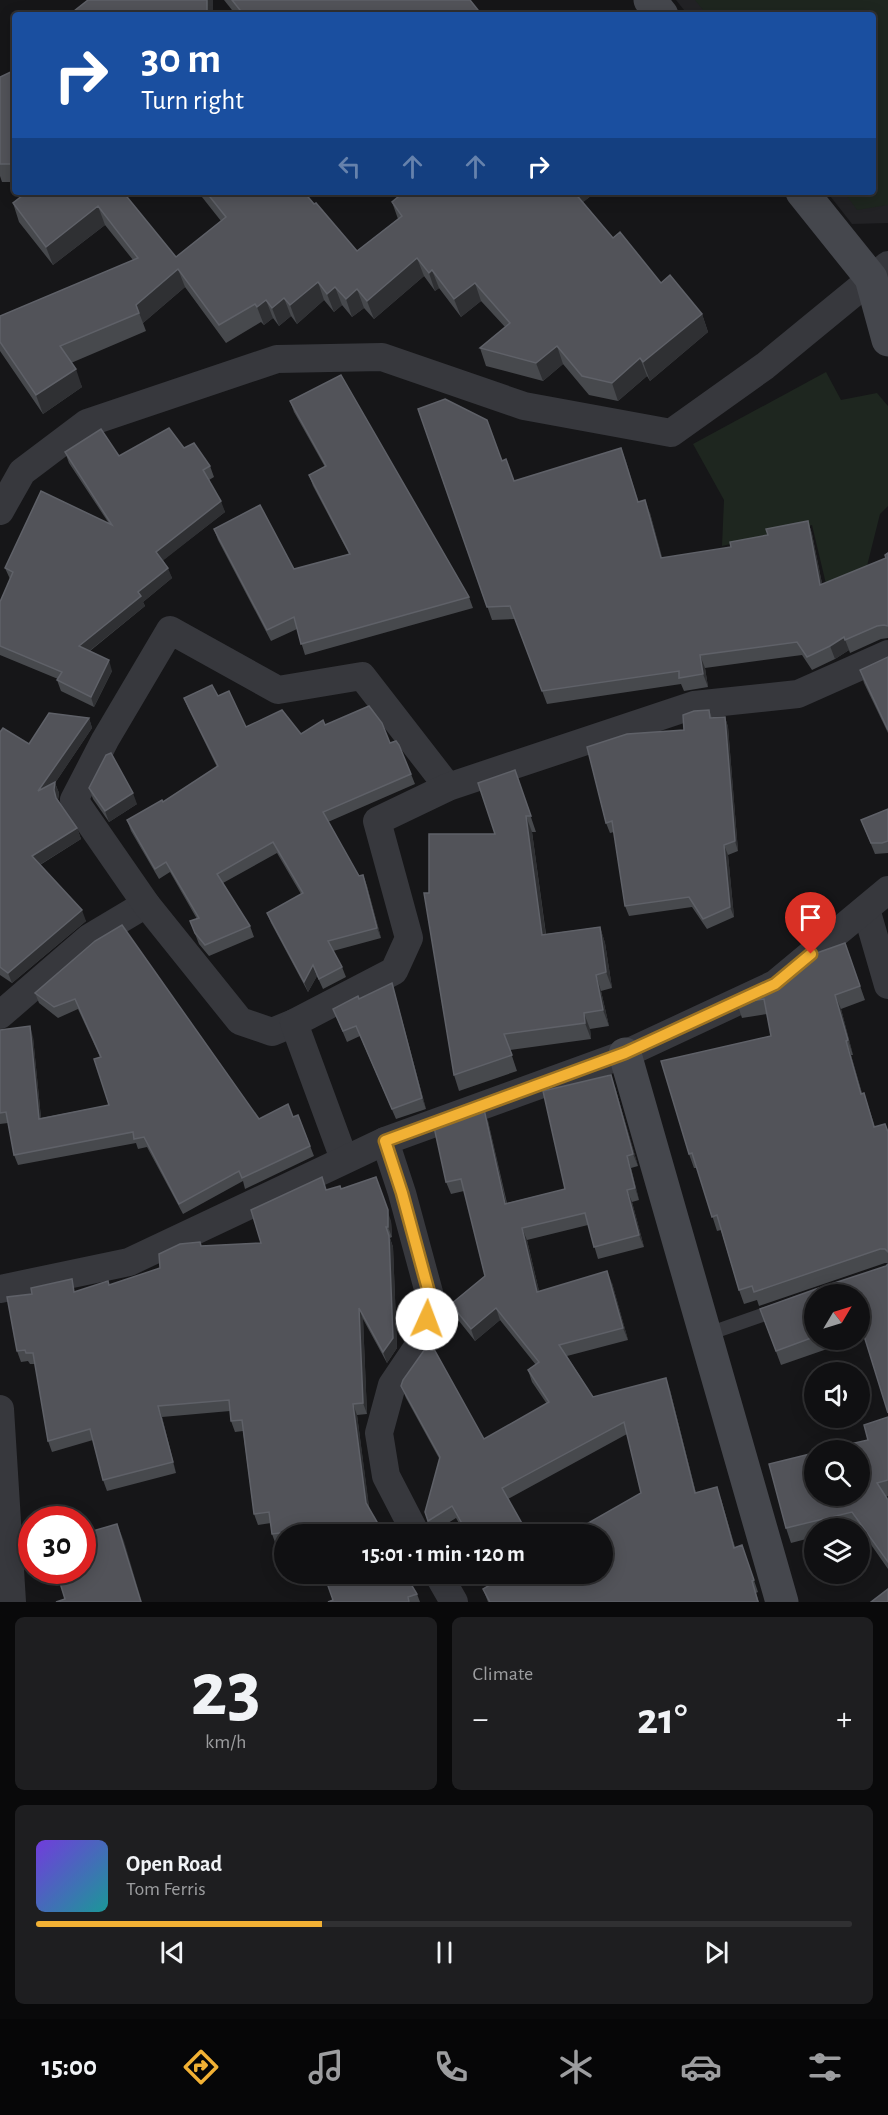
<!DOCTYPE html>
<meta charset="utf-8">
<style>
:root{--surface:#101012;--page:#1e1e20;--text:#f1f3f6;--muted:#9c9d9f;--line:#303032;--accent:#f2b134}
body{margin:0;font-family:"Alegreya Sans",sans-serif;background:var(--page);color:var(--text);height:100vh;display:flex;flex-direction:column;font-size:22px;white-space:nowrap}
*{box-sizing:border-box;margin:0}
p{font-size:20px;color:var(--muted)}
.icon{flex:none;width:33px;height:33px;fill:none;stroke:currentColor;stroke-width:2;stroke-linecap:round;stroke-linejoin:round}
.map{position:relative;height:1602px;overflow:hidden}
.sheet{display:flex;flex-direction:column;gap:15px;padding:15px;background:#09090a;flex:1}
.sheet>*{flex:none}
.hud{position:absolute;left:12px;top:12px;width:864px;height:183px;border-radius:6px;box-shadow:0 3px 15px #0003,0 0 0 2px var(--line);background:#1a4fa0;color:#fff;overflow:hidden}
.needle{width:39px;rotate:52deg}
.fabs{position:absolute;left:804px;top:1284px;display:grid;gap:12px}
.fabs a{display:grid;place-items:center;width:66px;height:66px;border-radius:50%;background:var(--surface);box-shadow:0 3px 15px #0003,0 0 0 2px var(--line);font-size:30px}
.speed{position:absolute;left:18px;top:1506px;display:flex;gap:12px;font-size:30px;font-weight:700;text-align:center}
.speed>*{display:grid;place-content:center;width:78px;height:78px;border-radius:50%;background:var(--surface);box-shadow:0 3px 15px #0003,0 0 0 2px var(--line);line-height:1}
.speed .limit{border:9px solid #d22;background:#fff;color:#111}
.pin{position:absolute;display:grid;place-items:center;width:51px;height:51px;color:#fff;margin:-62px -26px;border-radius:50% 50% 50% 0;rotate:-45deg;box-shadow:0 0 6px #0007}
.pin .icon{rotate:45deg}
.me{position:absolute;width:66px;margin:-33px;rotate:2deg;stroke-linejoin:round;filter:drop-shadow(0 0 4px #0008)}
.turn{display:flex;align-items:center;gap:21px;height:126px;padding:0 30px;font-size:27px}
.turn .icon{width:78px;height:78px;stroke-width:2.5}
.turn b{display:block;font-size:42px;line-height:51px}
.lanes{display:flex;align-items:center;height:57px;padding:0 30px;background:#0003;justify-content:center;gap:30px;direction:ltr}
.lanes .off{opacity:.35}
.big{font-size:45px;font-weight:700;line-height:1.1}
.sheet .card{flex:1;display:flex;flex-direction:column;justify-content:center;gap:9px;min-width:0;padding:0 21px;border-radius:9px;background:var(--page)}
.sheet .dial{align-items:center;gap:0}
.dial b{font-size:78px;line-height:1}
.song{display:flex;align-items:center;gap:18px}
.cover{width:72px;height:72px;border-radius:9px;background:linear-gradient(135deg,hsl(260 70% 55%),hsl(180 70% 35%))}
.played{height:6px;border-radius:3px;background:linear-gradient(90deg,var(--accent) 35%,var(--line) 35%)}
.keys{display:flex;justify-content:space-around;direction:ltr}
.heat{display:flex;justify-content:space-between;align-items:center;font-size:33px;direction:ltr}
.sheet .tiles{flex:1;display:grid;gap:15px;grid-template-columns:1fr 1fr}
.card:last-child{grid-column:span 2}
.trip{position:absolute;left:274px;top:1524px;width:339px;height:60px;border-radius:30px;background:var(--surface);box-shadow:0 3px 15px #0003,0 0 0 2px var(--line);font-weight:700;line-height:60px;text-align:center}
.tab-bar{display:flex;height:96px;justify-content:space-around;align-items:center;background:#060607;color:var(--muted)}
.tab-bar .icon{width:42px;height:42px}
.tab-bar .on{color:var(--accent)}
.tab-bar b{font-size:27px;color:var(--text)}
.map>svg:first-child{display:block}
.built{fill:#222225}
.green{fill:#1e261f}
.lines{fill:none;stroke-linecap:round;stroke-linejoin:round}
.lane{stroke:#37383d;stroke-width:14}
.street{stroke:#37383d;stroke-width:28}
.secondary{stroke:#45474d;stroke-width:33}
.wall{fill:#47494d}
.shaded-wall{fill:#2f3033}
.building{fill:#525359;stroke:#5f6168;stroke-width:1.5}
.route-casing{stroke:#9d7322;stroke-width:15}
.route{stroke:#f2b134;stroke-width:10}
</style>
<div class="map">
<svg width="888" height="1602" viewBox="0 0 888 1602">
<rect width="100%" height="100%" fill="#161618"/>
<polygon class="built" points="676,0 888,0 888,223 852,224 827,192 873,192 873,15 688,15"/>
<g class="green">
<polygon points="695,0 888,0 888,205 857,210 844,192 873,192 873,15 707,15"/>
<polygon points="826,372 841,400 877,393 888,406 888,506 880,514 865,574 826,584 812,525 722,546 724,500 693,444"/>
</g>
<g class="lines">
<polyline class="lane" points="705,1335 814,1297"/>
<g class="street">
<polyline points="0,511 22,472 87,423 277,359 382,357 524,406 671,433 765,366 888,265"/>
<polyline points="866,909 888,985"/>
<polyline points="0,1015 89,938 146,904"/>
<polyline points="294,1023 272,1032 240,1021 146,904 74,800 105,740 170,630 278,690 362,676 448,787"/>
<polyline points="385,1141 402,1193 431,1300 423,1339 392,1385 379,1433 386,1476 416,1534"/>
<polyline points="344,1159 294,1023 394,971 409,938 377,821 448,787 694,705 798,694 888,654"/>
<polyline points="0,1289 129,1262 385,1141 625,1054 775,984 888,890"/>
<polyline points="0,1409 12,1602"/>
<polyline points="438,1574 454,1602"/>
</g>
<g class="secondary">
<polyline points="650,0 662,15"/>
<polyline points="802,192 871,278 888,340"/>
<polyline points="625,1054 782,1602"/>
</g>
</g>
<g class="wall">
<polygon points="224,0 470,0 482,15 236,15"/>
<polygon points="15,70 15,182 2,182 0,176 0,77"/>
<polygon points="27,192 131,192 126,196 176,257 221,221 198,192 304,192 357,251 398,219 392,202 400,196 397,192 596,192 583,202 613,238 661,283 702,314 708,332 650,381 647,376 618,401 589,395 563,364 543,381 486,366 480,348 505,327 481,301 461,317 439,288 435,291 424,276 374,319 364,308 352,317 342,305 334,312 324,300 297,324 291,316 279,326 273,318 264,325 261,322 226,343 185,287 143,323 146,331 71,363 82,387 43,414 0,351 0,316 133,260 105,225 53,265 19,222 13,203"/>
<polygon points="290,401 469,597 473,608 305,655 297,629 271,641 218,540 214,529 294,569 349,554 313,486 309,475 325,467 294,412"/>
<polygon points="418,409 502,461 514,481 621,448 638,502 650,513 662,558 731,547 808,521 812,534 822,584 886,558 888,553 888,638 881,639 850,653 849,650 835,659 812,670 802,655 705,668 708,687 684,691 681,684 547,704 515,619 492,620"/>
<polygon points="184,448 210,466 214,477 209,480 225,512 163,560 172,578 143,602 145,606 90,651 112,671 94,707 61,691 57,680 58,679 0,655 0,602 10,579 5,568 108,522 69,463 65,452 119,456"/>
<polygon points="888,657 888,733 864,683 860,670"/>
<polygon points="218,696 246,727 301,734 325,725 390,743 411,774 415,784 328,822 359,876 363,875 367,886 381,938 333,951 342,967 346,977 323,989 317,976 308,992 271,923 267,913 301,894 277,853 223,883 250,926 254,937 209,956 199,944 190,921 197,919 170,872 159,879 131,831 127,820 163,802 217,767 188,708 184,698"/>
<polygon points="709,710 712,718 725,717 728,727 738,851 728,855 734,917 707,929 692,907 629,916 625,906 614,832 610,833 606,823 684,730"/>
<polygon points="89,718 92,728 55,783 59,793 58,800 77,828 81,839 40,865 86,921 12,983 0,975 0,732 29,744"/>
<polygon points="515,770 536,832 532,832 546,934 600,927 605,943 612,988 601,991 609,1026 590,1029 591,1039 510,1050 517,1071 459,1091 454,1075 429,893 495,834"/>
<polygon points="89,788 137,804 109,822 93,799"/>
<polygon points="888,809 888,853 875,854 861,820"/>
<polygon points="95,941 259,1119 293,1117 298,1115 314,1156 245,1189 243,1181 183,1214 147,1147 138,1149 136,1143 18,1165 14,1155 8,1123 0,1124 0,1030 33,1037 41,1118 109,1105 100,1057 78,1009 58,1018 39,1003 35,993"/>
<polygon points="845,943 865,1000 841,1009 853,1055 851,1055 862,1093 864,1093 875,1127 888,1131 888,1263 885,1263 759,1306 757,1300 744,1304 739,1290 721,1230 717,1231 697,1168 694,1168 689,1154 771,1036 767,1014 742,1018 737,1003 777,985"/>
<polygon points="395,994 426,1109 396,1119 360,1036 347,1042 333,1009 359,999"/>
<polygon points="615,1087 638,1166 631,1168 639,1200 632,1202 644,1247 598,1259 588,1225 527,1240 539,1291 612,1283 628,1340 567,1356 593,1397 670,1390 696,1493 721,1499 735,1547 742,1545 758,1592 756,1593 759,1602 488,1602 483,1589 494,1584 488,1574 603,1574 641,1493 627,1434 508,1499 528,1534 465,1534 456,1518 432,1533 425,1512 440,1460 406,1398 401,1386 484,1439 547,1404 532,1382 528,1370 536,1365 500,1320 475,1341 455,1316 451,1304 485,1276 464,1191 451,1194 446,1182 488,1121 507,1203 565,1189"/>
<polygon points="341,1189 391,1221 392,1237 390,1238 393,1247 397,1348 387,1363 363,1319 367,1414 357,1415 369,1508 384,1534 285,1534 285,1543 276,1545 272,1534 271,1523 258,1525 254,1514 243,1431 235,1432 231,1421 230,1411 162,1417 176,1473 107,1491 103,1480 93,1440 52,1452 48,1441 35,1364 30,1364 28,1361 21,1362 17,1351 32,1294 76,1292 109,1285 160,1268 201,1246 261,1243 326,1190"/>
<polygon points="886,1266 864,1336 860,1337 860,1294 814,1294 814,1340 853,1340 781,1365 760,1309"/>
<polygon points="888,1417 888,1496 885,1497 888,1500 888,1569 858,1526 849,1528 814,1528 814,1537 791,1543 786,1528"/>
<polygon points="417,1594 420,1602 328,1602 333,1600"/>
</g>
<g class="shaded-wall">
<rect x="207" y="0" width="6" height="15"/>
<polygon points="118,192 131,192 121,200"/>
<polygon points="573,192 596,192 578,206"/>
<polygon points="98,206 105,225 53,265 46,247"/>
<polygon points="417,258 424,276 374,319 367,301"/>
<polygon points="178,269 185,287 143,323 136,305"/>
<polygon points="432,270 439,288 435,291 429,273"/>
<polygon points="318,282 324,300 297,324 290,305"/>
<polygon points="475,283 481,301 461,317 454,299"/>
<polygon points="335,287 342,305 334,312 327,294"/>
<polygon points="357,289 364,308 352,317 346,299"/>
<polygon points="284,298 291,316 279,326 272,308"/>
<polygon points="266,300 273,318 264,325 257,307"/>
<polygon points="702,314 708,332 650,381 643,362"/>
<polygon points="557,346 563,364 543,381 536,363"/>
<polygon points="640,358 647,376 618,401 612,383"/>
<polygon points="76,369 82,387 43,414 36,395"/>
<polygon points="621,448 626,461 642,515 638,502"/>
<polygon points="645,500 650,513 666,571 661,558"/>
<polygon points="221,501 225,512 160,563 156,552"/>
<polygon points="808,521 812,534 825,598 820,585"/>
<polygon points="168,568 172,578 143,602 145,606 83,656 79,646 138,592"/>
<polygon points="844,637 849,650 835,659 830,646"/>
<polygon points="700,655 705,668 708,687 703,674"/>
<polygon points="109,660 112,671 94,707 91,697"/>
<polygon points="725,717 728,727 738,851 735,841"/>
<polygon points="89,718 92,728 55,783 59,793 58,800 38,791"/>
<polygon points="133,793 137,804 109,822 105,811"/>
<polygon points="526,816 532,832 548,951 542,935"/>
<polygon points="77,828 81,839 36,867 32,856"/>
<polygon points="724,845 728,855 734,917 730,907"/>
<polygon points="363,875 367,886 381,938 377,928"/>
<polygon points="82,910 86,921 12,983 8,973"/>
<polygon points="600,927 605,943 612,988 606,972"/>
<polygon points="313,965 317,976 308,992 304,982"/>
<polygon points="596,975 601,991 609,1026 603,1010"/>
<polygon points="392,983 395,994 426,1109 422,1098"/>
<polygon points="835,995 841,1009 853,1055 848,1040"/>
<polygon points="584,1013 590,1029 591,1039 585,1023"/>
<polygon points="30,1026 33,1037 42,1129 39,1119"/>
<polygon points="846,1041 851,1055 866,1108 861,1094"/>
<polygon points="611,1075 615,1087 638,1166 633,1154"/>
<polygon points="484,1109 488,1121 509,1216 505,1204"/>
<polygon points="627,1156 631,1168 639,1200 635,1188"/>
<polygon points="376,1177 391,1221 392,1237 388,1227"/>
<polygon points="627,1190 632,1202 644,1247 639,1235"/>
<polygon points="386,1227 393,1247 397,1348 387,1363 383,1352"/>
<polygon points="522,1228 527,1240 542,1304 537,1292"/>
<polygon points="607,1271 612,1283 628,1340 623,1328"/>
<polygon points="359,1308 363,1319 367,1414 363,1403"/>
<polygon points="496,1308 500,1320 475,1341 471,1329"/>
<polygon points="666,1378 670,1390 699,1505 695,1493"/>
<polygon points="353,1404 357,1415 370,1513 366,1503"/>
<polygon points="158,1406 162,1417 176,1473 173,1462"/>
<polygon points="717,1487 721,1499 738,1560 734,1548"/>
<polygon points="117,1524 124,1541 142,1602 141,1602"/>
</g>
<g class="building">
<polygon points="88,0 207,0 207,15 69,15"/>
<polygon points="232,0 470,0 482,15 244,15"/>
<polygon points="15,70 15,164 0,164 0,77"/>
<polygon points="27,192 123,192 176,257 226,217 206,192 304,192 314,204 316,203 357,251 402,216 392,202 404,192 574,192 613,238 620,232 661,283 670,275 702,314 643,362 640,358 612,383 582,376 557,346 536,363 480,348 510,323 475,283 454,299 432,270 429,273 417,258 367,301 357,289 346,299 335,287 327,294 318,282 290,305 284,298 272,308 266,300 257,307 255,304 219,325 178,269 136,305 139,313 60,346 76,369 36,395 0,342 0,316 138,258 98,206 46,247 13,203"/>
<polygon points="341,375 469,597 301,644 294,617 267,630 214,529 260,505 294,569 350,554 309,475 326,466 290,401"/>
<polygon points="445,399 487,420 502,461 506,459 514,481 621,448 638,502 645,500 661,558 731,547 730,542 768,535 766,529 808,521 820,585 886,558 885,555 888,553 888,626 884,625 877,626 845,640 844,637 830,646 807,657 797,642 700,655 703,674 679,678 679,671 542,691 510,606 487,607 418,409"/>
<polygon points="169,428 184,448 194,443 210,466 203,470 221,501 156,552 168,568 138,592 141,596 79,646 109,660 91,697 57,680 62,672 0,646 0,602 13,572 5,568 41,491 112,525 65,452 101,429 119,456"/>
<polygon points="888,657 888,730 860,670"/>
<polygon points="212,685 218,696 229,691 246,727 282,710 301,734 323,720 325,725 369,706 382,723 390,743 396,741 399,745 411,774 323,812 359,876 363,875 377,928 328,941 342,967 319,979 313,965 304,982 267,913 303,893 273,842 217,874 250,926 205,945 195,933 190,921 199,918 166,862 155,869 127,820 162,800 163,802 218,766 184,698"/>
<polygon points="709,710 710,718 725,717 735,841 724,845 730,907 703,919 689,897 625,906 612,821 606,823 587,747 627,734 684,730 683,715 694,711"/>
<polygon points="49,713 89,718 38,791 55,782 54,790 56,798 77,828 32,856 82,910 8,973 0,967 0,732 3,728 29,744"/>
<polygon points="111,753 133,793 105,811 89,788 106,755"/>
<polygon points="515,770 531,816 526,816 542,935 600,927 606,972 596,975 603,1010 584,1013 585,1023 504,1034 512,1055 454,1075 424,893 429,893 429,834 495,834 478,783"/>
<polygon points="888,809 888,841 882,843 871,843 861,820"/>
<polygon points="122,925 259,1119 288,1104 293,1117 298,1115 310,1146 242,1178 239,1171 179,1204 144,1137 134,1139 133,1132 14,1155 6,1112 0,1113 0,1030 30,1026 39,1119 109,1105 94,1059 101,1057 75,999 54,1007 35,993 95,941"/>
<polygon points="845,943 860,986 835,995 848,1040 846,1041 861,1094 864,1093 874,1127 885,1124 888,1132 888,1252 885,1249 880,1249 754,1292 752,1286 739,1290 717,1215 712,1217 692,1153 689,1154 661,1061 771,1036 764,999 737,1003 777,985 814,954"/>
<polygon points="392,983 422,1098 392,1109 356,1026 343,1031 333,1009 358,996 359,999"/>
<polygon points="611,1075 633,1154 627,1156 635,1188 627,1190 639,1235 594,1247 585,1213 522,1228 537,1292 607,1271 623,1328 559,1345 593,1397 666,1378 695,1493 717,1487 734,1548 742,1545 754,1580 752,1581 758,1602 490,1602 483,1589 495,1582 490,1574 603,1574 603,1534 569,1534 641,1493 624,1422 502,1488 528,1534 468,1534 452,1506 428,1521 425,1512 440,1457 401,1386 403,1380 430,1342 484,1439 549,1402 528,1370 539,1362 496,1308 471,1329 451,1304 485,1276 461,1179 446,1182 434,1127 484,1109 505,1204 565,1189 543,1091"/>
<polygon points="322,1177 326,1190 340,1186 341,1189 376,1177 388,1210 388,1227 386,1227 389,1236 393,1338 383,1352 359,1308 363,1403 353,1404 366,1503 384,1534 334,1534 329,1527 272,1534 269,1512 254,1514 242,1420 231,1421 229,1400 158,1406 173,1462 103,1480 90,1429 48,1441 33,1353 26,1353 25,1350 17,1351 7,1297 32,1294 31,1288 72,1279 74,1292 108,1281 109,1285 160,1268 159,1254 180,1244 200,1242 201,1246 261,1243 251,1210"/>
<polygon points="888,1264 888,1413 860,1323 860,1294 814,1294 814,1337 776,1351 760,1309 816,1289 886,1266"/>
<polygon points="888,1417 888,1480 877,1483 888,1500 888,1562 852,1512 786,1528 769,1464 814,1453 814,1496 860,1496 860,1450 824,1450 868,1440 864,1425"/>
<polygon points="117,1524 141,1602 56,1602 65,1599 56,1570 82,1570 82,1534"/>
<polygon points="354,1574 405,1574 417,1594 408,1597 409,1602 328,1602 333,1600 327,1583"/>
<polygon points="888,1589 888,1602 871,1602"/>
</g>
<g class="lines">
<defs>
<polyline id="route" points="427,1319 431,1300 402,1193 385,1141 625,1053 775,984 811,954"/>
</defs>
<use href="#route" class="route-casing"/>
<use href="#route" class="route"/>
</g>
</svg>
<div class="fabs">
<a><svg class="needle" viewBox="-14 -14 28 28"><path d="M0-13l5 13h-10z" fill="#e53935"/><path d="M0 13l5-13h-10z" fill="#9c9d9f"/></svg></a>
<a><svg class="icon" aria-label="sound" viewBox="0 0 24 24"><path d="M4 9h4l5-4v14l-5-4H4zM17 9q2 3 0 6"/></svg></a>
<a><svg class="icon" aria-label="search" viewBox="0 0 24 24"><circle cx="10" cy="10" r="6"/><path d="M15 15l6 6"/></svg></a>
<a><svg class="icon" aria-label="layers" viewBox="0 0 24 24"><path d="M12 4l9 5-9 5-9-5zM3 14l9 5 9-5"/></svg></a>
</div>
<div class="speed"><div class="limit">30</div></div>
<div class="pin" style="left:811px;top:954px;background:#d93025"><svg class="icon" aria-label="arrive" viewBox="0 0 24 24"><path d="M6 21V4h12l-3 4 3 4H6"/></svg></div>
<svg class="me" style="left:427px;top:1319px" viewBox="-20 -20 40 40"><circle r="19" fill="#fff"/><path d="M0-13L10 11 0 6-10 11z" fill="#f2b134"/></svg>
<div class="trip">15:01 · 1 min · 120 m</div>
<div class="hud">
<div class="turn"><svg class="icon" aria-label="right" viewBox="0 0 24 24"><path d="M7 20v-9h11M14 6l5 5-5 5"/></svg><div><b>30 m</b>Turn right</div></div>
<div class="lanes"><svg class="icon off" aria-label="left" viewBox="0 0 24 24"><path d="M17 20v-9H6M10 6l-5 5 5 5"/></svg><svg class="icon off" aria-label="ahead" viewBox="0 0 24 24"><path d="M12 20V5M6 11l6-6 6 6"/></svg><svg class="icon off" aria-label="ahead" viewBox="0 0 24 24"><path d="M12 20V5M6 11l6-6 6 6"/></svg><svg class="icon" aria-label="right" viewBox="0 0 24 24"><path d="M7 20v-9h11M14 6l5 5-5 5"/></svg></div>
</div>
</div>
<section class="sheet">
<div class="tiles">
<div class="card dial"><b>23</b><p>km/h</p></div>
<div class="card"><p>Climate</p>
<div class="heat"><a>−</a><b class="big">21°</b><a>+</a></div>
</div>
<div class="card">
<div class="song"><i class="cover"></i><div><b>Open Road</b><p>Tom Ferris</p></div></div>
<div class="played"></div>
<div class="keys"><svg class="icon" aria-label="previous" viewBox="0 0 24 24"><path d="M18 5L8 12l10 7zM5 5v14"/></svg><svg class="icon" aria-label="pause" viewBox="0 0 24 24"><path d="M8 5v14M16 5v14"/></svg><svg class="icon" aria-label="next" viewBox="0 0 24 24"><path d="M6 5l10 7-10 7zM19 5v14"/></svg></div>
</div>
</div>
</section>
<nav class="tab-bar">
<b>15:00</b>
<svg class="icon on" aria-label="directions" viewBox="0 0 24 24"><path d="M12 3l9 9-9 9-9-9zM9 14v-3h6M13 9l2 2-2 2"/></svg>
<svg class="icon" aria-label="music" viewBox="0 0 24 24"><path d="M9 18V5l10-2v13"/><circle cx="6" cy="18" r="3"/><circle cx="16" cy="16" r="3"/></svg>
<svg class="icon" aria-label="phone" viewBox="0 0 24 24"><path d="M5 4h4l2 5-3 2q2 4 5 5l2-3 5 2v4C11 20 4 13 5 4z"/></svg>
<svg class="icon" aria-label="climate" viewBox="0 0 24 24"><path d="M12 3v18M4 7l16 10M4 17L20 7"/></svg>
<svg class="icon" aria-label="car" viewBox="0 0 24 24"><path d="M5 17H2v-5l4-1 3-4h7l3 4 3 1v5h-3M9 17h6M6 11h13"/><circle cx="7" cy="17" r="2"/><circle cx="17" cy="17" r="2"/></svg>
<svg class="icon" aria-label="filters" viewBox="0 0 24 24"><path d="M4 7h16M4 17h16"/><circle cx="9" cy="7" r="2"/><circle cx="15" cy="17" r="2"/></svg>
</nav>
